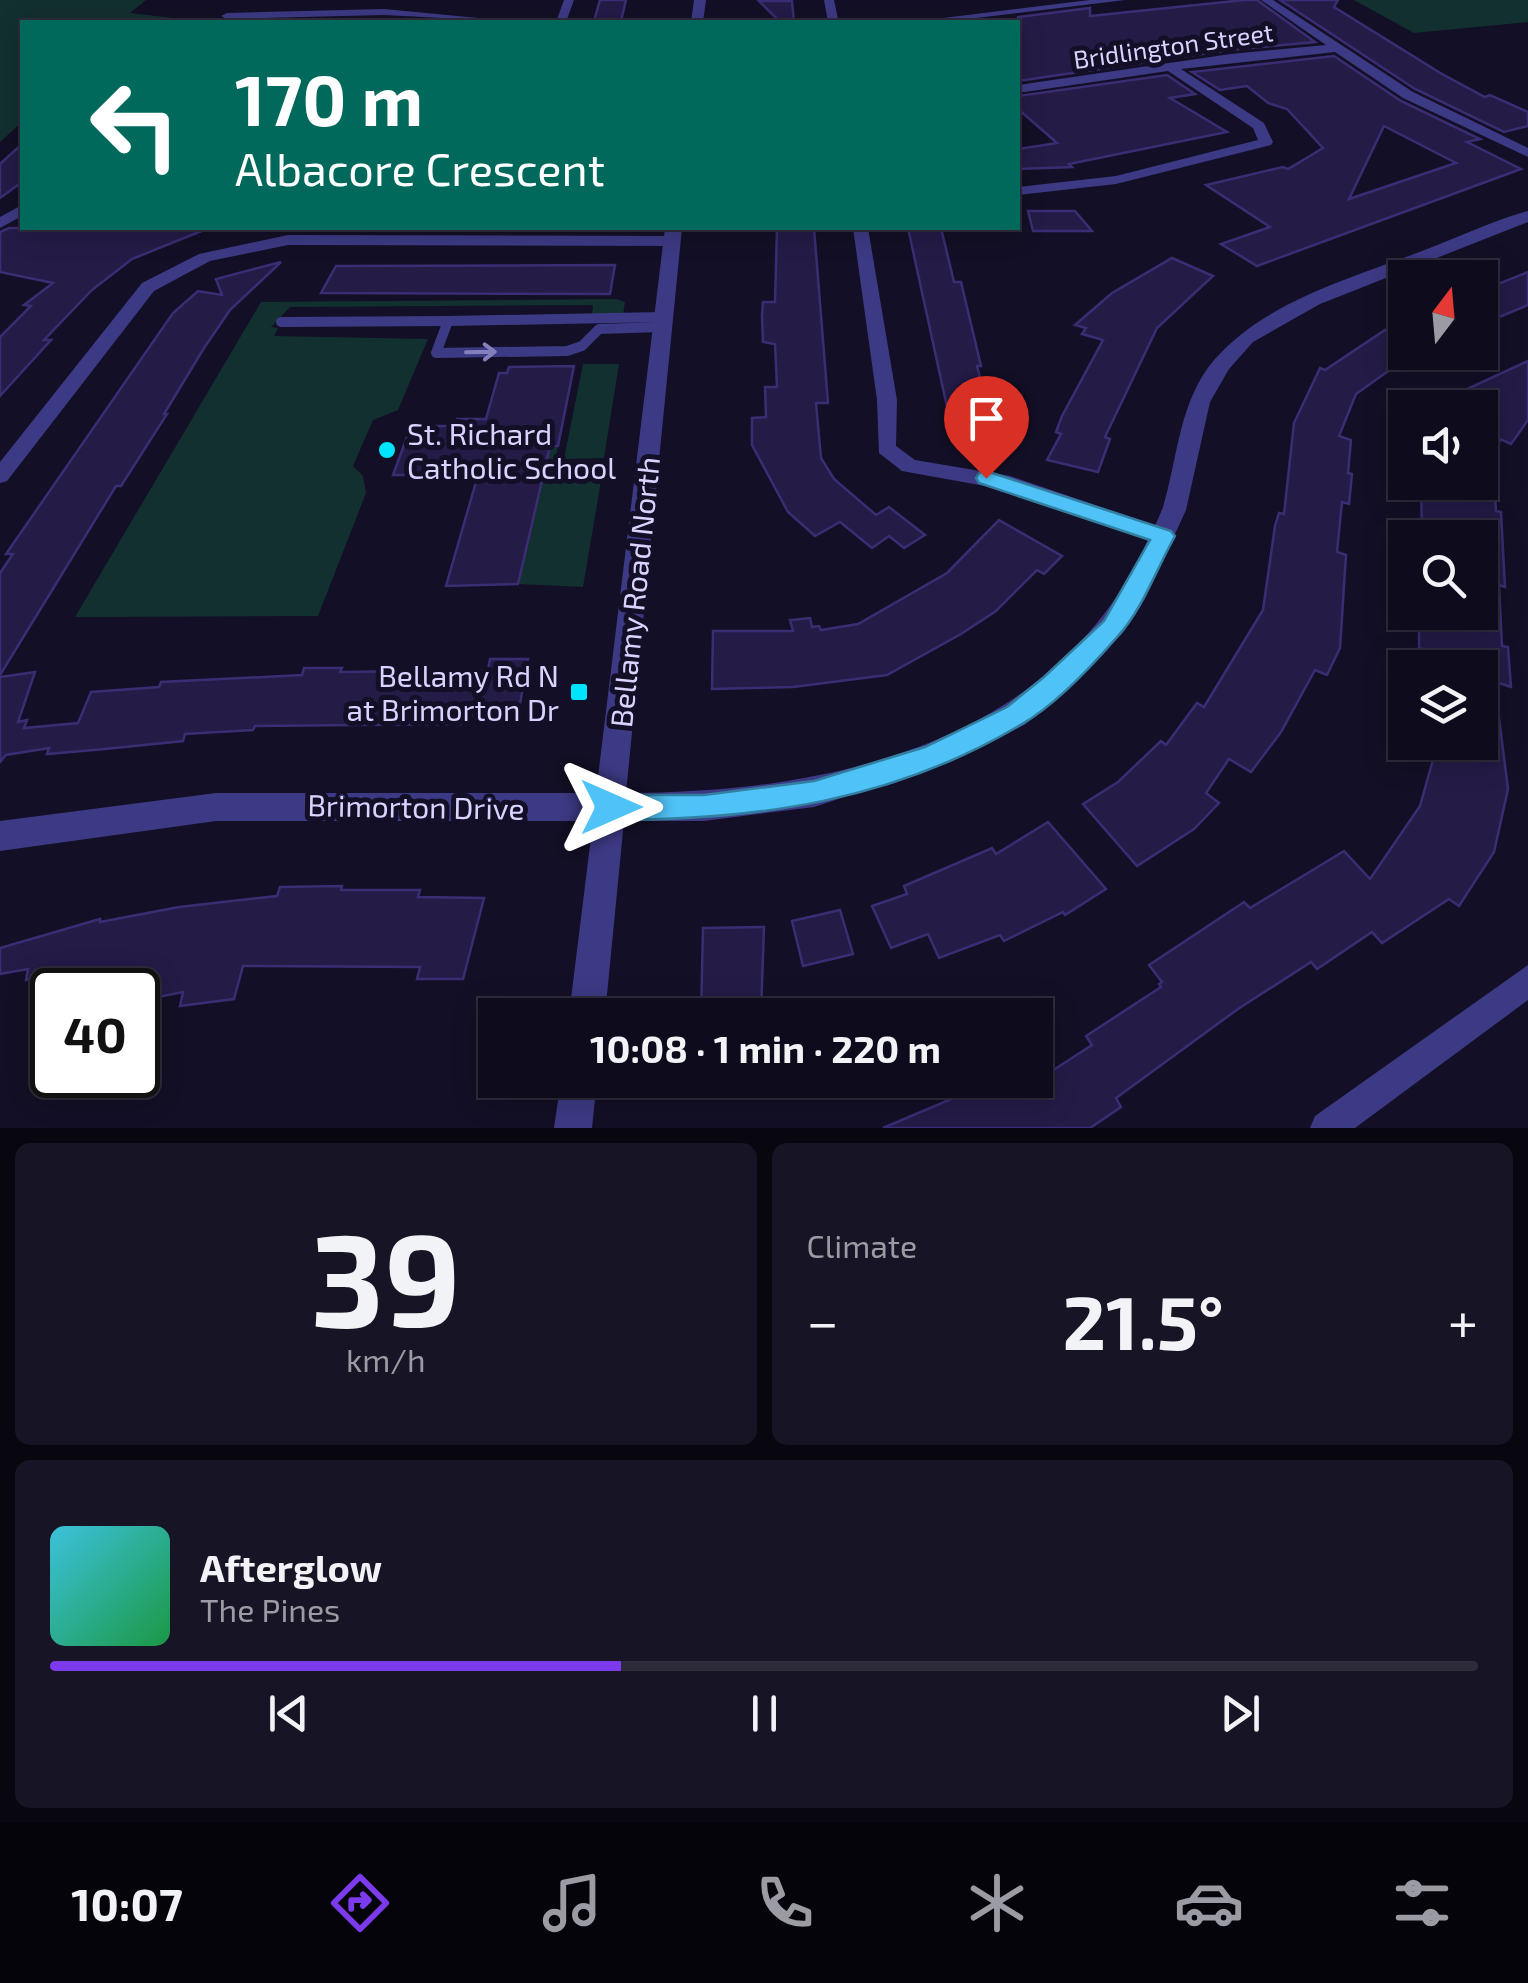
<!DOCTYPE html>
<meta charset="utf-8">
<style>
:root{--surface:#0e0b1c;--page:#171425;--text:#f1f3f6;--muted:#9b9ba3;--line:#2e2b3b;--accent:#7c3aed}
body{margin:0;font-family:"Exo 2",sans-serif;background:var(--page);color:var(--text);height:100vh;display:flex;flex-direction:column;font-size:38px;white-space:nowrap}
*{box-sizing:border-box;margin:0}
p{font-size:32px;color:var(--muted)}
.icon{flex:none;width:55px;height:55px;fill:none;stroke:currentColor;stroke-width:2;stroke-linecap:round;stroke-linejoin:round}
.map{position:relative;height:1128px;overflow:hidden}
.drawer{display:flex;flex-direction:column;gap:15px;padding:15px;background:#08060f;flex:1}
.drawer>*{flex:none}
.guide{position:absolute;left:20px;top:20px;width:1000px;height:210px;border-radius:0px;box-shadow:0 5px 25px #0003,0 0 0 2px var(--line);background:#00695c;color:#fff;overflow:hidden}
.needle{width:65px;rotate:16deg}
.buttons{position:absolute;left:1388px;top:260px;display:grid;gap:20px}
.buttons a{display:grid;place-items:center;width:110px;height:110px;border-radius:0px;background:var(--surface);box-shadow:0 5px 25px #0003,0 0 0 2px var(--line);font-size:50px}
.speed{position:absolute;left:30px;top:968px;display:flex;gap:20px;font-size:50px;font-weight:700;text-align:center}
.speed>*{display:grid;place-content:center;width:130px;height:130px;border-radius:50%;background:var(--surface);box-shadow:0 5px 25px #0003,0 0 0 2px var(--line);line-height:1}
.speed .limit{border:5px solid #111;border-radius:15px;background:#fff;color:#111}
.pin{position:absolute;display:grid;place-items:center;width:85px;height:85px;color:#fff;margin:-102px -42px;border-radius:50% 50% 50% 0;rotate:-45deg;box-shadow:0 0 10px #0007}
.pin .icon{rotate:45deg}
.me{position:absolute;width:110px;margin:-55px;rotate:90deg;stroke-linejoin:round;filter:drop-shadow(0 0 8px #0008)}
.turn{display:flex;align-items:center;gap:35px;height:210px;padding:0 50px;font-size:45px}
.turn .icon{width:130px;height:130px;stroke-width:2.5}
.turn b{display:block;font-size:70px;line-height:85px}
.big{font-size:75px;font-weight:700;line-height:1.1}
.drawer .tile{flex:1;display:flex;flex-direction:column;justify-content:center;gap:15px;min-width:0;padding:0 35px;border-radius:15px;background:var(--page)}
.drawer .dial{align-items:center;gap:0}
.dial b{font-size:130px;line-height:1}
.song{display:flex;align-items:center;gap:30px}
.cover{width:120px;height:120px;border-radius:15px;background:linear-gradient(135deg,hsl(190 70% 55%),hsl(140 70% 35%))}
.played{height:10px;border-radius:5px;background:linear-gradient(90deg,var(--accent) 40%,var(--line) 40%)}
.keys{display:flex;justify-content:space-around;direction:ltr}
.heat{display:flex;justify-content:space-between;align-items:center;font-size:55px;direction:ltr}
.drawer .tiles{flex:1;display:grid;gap:15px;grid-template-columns:1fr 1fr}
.tile:last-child{grid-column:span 2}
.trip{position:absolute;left:478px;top:998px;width:575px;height:100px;border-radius:0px;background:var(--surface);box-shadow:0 5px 25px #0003,0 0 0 2px var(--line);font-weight:700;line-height:100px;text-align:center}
.menu{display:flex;height:160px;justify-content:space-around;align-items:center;background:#06040b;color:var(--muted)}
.menu .icon{width:70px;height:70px}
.menu .active{color:var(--accent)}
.menu b{font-size:45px;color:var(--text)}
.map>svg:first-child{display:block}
.green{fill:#12302f}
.building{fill:#241b47;stroke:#3b2d73;stroke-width:2.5;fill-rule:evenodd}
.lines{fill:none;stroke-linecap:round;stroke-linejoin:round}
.service{stroke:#3d3a85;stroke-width:10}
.minor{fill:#3d3a85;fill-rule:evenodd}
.tertiary{fill:#3d3a85;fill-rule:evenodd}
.oneway{stroke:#837fbc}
.route{fill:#4fc3f7;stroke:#337fa1;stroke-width:2.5}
.poi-dot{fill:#00e5ff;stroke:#130f26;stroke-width:4}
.labels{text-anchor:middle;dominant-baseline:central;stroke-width:10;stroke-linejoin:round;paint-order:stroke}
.far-street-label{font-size:25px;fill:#d9d4ff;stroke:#130f26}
.poi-label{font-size:30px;fill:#d9d4ff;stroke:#130f26;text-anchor:start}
.street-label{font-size:30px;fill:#d9d4ff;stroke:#130f26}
</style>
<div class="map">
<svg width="1528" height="1128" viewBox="0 0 1528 1128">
<rect width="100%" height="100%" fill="#130f26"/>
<g class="green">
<polygon points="0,0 146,0 130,13 182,19 180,22 22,22 22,122 0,142"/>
<polygon points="1354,0 1528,0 1528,22 1414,33"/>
<polygon points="617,299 625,302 623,315 592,315 593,305 290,307 271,327 278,328 274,336 428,339 398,410 373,420 353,466 363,476 366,493 318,616 75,617 261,302"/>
<polygon points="583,364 619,364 604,458 564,459"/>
<polygon points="547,446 558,446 555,464 604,463 583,587 518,584"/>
</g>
<g class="building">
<polygon points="600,0 626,0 621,21 594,21"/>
<polygon points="1244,0 1257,0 1315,42 1230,50 1018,81 1018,17 1090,8 1090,16"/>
<polygon points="1280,0 1338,0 1334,7 1442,74 1485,97 1490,95 1528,112 1528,126 1504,132 1415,89"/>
<polygon points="759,1 792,1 794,22 780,22"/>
<path d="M1334,56L1401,101L1480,139L1467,142L1521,169L1257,266L1221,244L1270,227L1206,185L1283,167L1288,169L1323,148L1287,109L1268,103L1247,86L1220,90L1192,72ZM1384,126L1456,163L1349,199Z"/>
<polygon points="1167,75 1195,94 1170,98 1227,132 1069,164 1072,167 1018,169 1018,149 1057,143 1018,109 1018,96"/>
<polygon points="22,144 22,182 0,198 0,164"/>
<polygon points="1028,211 1075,211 1092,231 1033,231"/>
<polygon points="9,228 209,228 132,259 92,290 44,340 51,340 0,396 0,337 31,306 24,305 53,283 0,272 0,232"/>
<polygon points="777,228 814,228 828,403 816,403 821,458 834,479 876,515 889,507 925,535 904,548 889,536 872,548 840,522 815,536 788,512 752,445 752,418 766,417 765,387 777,387 775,344 763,342 762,316 763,302 775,302"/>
<polygon points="908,228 941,228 954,282 961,282 981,366 977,366 994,431 990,446 954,439 962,407 947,407"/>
<polygon points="1172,258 1213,276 1157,328 1105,437 1110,439 1098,472 1047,460 1061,434 1056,432 1062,416 1103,340 1082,334 1086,328 1075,325 1112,293"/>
<polygon points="281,262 230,310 204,348 164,414 167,414 121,486 116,486 0,675 0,573 13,554 6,554 173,313 198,291 222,295 216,279"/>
<polygon points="615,265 610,294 321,293 336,266"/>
<polygon points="1528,272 1528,305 1480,325 1480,291"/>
<polygon points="1405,327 1405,359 1356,394 1339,436 1351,440 1348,473 1352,474 1349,504 1342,502 1337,552 1346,555 1340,648 1327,675 1315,670 1281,732 1251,772 1229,759 1206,793 1219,803 1194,829 1137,866 1083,804 1118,782 1161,741 1166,745 1197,703 1204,707 1263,610 1275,526 1279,513 1284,514 1294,423 1320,368 1325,370 1385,330 1392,333"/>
<polygon points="1528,361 1528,420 1511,444 1500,439 1490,482 1494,482 1496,511 1501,512 1505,587 1499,585 1502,646 1508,647 1511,687 1480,677 1480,668 1469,668 1469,663 1419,648 1419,612 1480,612 1480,538 1422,538 1421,482 1480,482 1480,408 1426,408"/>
<polygon points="574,366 558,446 550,446 518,584 446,586 478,475 393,475 411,426 455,426 457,419 486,419 499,373 507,373 509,367"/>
<polygon points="999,520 1062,556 1044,574 1037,570 996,611 961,634 887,675 793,687 712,689 713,631 793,631 790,620 810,618 812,627 819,626 821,630 858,624 947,573"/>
<polygon points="490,659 528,659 518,715 463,716 461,724 255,726 253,730 185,734 183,741 105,749 47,754 49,748 6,755 0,762 0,677 35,672 18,722 27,720 24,728 78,723 91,692 159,687 161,682 302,675 304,668 342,668 340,672 488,670"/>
<polygon points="1496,694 1508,789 1494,852 1459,906 1449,899 1382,943 1372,932 1317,969 1311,962 1238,1009 1116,1098 1121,1107 1090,1128 883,1128 996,1080 1035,1080 1035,1038 1055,1069 1092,1045 1086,1036 1161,987 1159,984 1162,982 1149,965 1244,902 1250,908 1344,851 1370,879 1420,806 1438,742 1480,742 1480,695"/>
<polygon points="1048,822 1106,889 1065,915 1063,912 1004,941 1000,935 939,958 928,934 891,948 872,906 907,894 904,886 992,848 996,854"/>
<polygon points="342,886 341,890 420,890 418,897 484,898 463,979 417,979 420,967 243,966 234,999 180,1006 183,992 138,1001 138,990 52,990 52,1018 30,1025 37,977 26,980 28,969 0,974 0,948 100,919 100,922 179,907 277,896 280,887"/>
<polygon points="840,910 853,954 803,966 792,921"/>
<polygon points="764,927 761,1014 701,1015 703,928"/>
</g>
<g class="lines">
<g class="service">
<polyline points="281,322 448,321"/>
<polyline points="662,327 599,329 582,346 567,351 436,353 448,321 663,317"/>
</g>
<g class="minor">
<polygon points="564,0 574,0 566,22 556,22"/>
<polygon points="824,0 834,0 838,19 843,22 828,22"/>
<polygon points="1090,0 1125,0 943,22 911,22"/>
<polygon points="1261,0 1273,0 1413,92 1528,148 1528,157 1403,98 1335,52 1181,69 1264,123 1273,142 1271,145 1116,184 1018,195 1018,187 1116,176 1258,140 1253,128 1168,71 1018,93 1018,85 1231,54 1326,45"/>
<polygon points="384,9 521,22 384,15 227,19 221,16 227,13"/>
<polygon points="22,205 22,216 0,228 0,217"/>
<polygon points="853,228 868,228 897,400 896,446 915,460 1010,476 1172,531 1175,537 1172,543 1156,543 1007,490 902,471 879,453 877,400"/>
<polygon points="288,235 671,236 679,241 671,246 288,245 210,261 154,291 7,481 0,483 0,462 142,283 199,254"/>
<polygon points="1528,965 1528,1000 1355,1128 1310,1128 1315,1116"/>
</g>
<g class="tertiary">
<polygon points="694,0 706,0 703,22 691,22"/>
<path d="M1528,211V222L1320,304L1253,342L1229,369L1210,402L1186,510L1146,597L1122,634L1026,724L942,765L814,807L704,821H624L605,1015H569L593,821H216L0,851V821L216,793H596L665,228H682L626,793C825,793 1051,745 1144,548C1150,535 1158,521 1163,507C1178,457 1179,400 1215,359C1266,301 1352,278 1422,251C1457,238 1492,221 1528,211Z"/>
<polygon points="561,1080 597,1080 592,1128 554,1128"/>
</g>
</g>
<defs><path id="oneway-shaft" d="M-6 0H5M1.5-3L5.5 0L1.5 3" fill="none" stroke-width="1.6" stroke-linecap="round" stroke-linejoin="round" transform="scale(2.5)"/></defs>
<use class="oneway" href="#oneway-shaft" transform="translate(481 352) rotate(-1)"/>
<path class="route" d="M986,471L1171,531L1175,536C1157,568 1142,610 1118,636C1092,666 1057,704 1022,724C894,801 757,820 611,820L601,816L597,807L601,798L611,795H704L814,781L925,747L1007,707L1044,677L1104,621L1150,540L979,483L976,478L979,473Z"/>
<g class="poi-dot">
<circle cx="387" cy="450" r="10"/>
<rect x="569" y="682" width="20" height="20" rx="5"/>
</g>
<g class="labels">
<g class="far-street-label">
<text transform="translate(1173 45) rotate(-8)">Bridlington Street</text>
</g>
<g class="poi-label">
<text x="407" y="433">St. Richard<tspan x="407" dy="34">Catholic School</tspan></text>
<text x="559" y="675" text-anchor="end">Bellamy Rd N<tspan x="559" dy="34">at Brimorton Dr</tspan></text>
</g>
<g class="street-label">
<text transform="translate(634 592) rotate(-84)">Bellamy Road North</text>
<text transform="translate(416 806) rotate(1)">Brimorton Drive</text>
</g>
</g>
</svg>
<div class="buttons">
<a><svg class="needle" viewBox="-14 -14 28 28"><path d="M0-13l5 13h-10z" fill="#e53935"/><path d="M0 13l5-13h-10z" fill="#9b9ba3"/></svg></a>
<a><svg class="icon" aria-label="sound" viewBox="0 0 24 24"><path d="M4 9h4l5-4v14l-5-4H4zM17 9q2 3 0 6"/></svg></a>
<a><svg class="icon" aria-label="search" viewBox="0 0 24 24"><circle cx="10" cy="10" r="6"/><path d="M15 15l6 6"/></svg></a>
<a><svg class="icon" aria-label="layers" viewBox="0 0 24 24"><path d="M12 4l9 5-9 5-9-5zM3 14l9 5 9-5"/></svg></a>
</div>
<div class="speed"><div class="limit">40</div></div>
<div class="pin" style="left:986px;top:478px;background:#d93025"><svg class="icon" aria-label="arrive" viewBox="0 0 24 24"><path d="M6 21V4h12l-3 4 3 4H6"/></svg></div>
<svg class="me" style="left:611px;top:807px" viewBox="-20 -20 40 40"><path d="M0-17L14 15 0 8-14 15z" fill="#4fc3f7" stroke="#fff" stroke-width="4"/></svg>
<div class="trip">10:08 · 1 min · 220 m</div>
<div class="guide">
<div class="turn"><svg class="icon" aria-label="left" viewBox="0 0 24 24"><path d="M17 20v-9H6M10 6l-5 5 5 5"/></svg><div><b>170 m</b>Albacore Crescent</div></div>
</div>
</div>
<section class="drawer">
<div class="tiles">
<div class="tile dial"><b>39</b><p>km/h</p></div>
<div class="tile"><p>Climate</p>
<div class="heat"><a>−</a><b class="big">21.5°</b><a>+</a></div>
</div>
<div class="tile">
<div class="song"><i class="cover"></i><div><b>Afterglow</b><p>The Pines</p></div></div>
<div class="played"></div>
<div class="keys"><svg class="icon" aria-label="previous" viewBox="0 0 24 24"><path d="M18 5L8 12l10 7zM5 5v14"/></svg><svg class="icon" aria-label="pause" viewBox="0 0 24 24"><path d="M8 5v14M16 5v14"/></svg><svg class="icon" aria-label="next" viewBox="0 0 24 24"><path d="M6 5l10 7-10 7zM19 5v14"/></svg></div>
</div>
</div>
</section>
<nav class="menu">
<b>10:07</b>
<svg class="icon active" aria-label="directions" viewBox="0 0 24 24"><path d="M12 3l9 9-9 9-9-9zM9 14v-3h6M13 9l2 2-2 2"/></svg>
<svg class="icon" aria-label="music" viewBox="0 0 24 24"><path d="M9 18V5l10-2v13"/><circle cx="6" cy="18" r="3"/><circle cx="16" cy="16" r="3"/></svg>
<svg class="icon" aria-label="phone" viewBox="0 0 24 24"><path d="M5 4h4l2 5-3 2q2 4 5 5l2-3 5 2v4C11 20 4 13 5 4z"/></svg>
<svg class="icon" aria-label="climate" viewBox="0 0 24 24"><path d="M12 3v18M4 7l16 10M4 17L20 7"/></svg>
<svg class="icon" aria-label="car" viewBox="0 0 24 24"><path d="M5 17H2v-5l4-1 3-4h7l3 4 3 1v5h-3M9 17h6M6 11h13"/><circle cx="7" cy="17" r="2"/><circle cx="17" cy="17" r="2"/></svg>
<svg class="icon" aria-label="filters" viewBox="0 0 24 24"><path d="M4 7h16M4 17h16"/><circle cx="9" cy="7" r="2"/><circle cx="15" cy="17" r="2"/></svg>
</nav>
